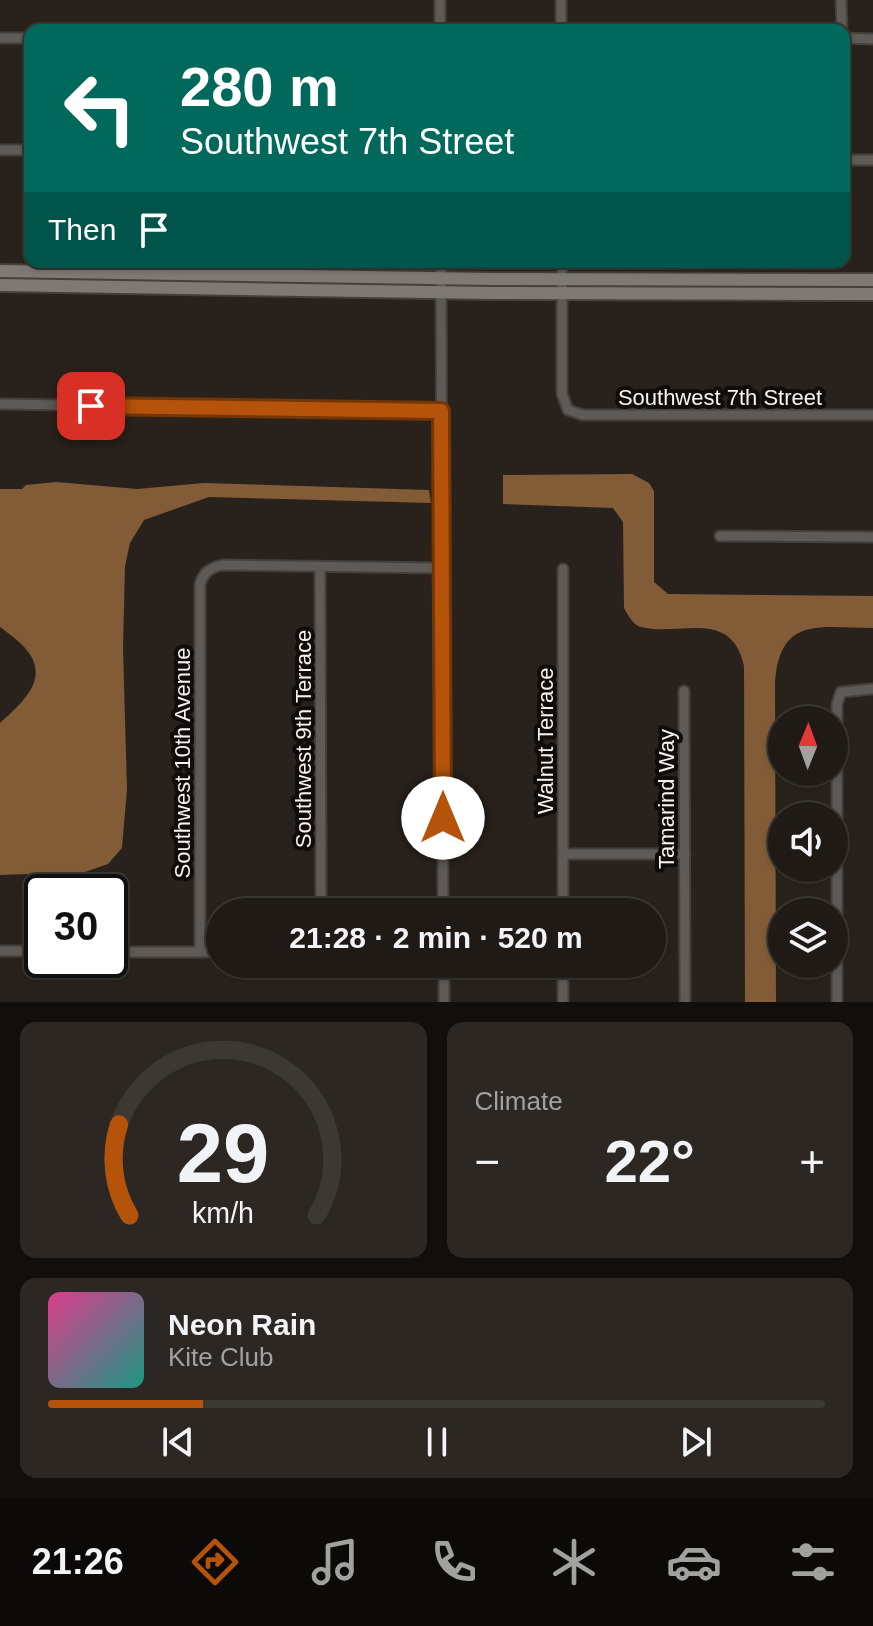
<!DOCTYPE html>
<meta charset="utf-8">
<style>
:root{--surface:#1f1a15;--page:#2c2722;--text:#f1f3f6;--muted:#a1a1a0;--line:#3c3834;--accent:#b45309}
body{margin:0;font-family:Arial,sans-serif;background:var(--page);color:var(--text);height:100vh;display:flex;flex-direction:column;font-size:30px;white-space:nowrap}
*{box-sizing:border-box;margin:0}
p{font-size:26px;color:var(--muted)}
.icon{flex:none;width:44px;height:44px;fill:none;stroke:currentColor;stroke-width:2;stroke-linecap:round;stroke-linejoin:round}
.map{position:relative;height:1002px;overflow:hidden}
.panel{display:flex;flex-direction:column;gap:20px;padding:20px;background:#110e0c;flex:1}
.panel>*{flex:none}
.top-card{position:absolute;left:24px;top:24px;width:826px;height:244px;border-radius:16px;box-shadow:0 2px 6px #0004,0 0 0 2px var(--line);background:#00695c;color:#fff;overflow:hidden}
.needle{width:52px;rotate:1deg}
.fabs{position:absolute;left:768px;top:706px;display:grid;gap:16px}
.fabs a{display:grid;place-items:center;width:80px;height:80px;border-radius:50%;background:var(--surface);box-shadow:0 2px 6px #0004,0 0 0 2px var(--line);font-size:40px}
.speed{position:absolute;left:24px;top:874px;display:flex;gap:16px;font-size:40px;font-weight:700;text-align:center}
.speed>*{display:grid;place-content:center;width:104px;height:104px;border-radius:50%;background:var(--surface);box-shadow:0 2px 6px #0004,0 0 0 2px var(--line);line-height:1}
.speed .limit{border:4px solid #111;border-radius:12px;background:#fff;color:#111}
.pin{position:absolute;display:grid;place-items:center;width:68px;height:68px;color:#fff;margin:-34px;border-radius:16px;box-shadow:0 4px 12px #0006}
.me{position:absolute;width:88px;margin:-44px;rotate:0deg;stroke-linejoin:round;filter:drop-shadow(0 0 6px #0008)}
.turn{display:flex;align-items:center;gap:28px;height:168px;padding:0 24px;font-size:36px}
.turn .icon{width:104px;height:104px;stroke-width:2.5}
.turn b{display:block;font-size:56px;line-height:68px}
.then{display:flex;align-items:center;height:76px;padding:0 24px;background:#0003;gap:16px;font-size:30px}
.big{font-size:60px;font-weight:700;line-height:1.1}
.panel .tile{flex:1;display:flex;flex-direction:column;justify-content:center;gap:12px;min-width:0;padding:0 28px;border-radius:16px;background:var(--page)}
.panel .dial{align-items:center;gap:0}
.dial svg{height:208px;overflow:visible;fill:none;stroke:var(--line);stroke-width:7;stroke-linecap:round;text-anchor:middle}
.dial text{fill:var(--text);stroke:none}
.song{display:flex;align-items:center;gap:24px}
.cover{width:96px;height:96px;border-radius:12px;background:linear-gradient(135deg,hsl(330 70% 55%),hsl(170 70% 35%))}
.played{height:8px;border-radius:4px;background:linear-gradient(90deg,var(--accent) 20%,var(--line) 20%)}
.keys{display:flex;justify-content:space-around;direction:ltr}
.heat{display:flex;justify-content:space-between;align-items:center;font-size:44px;direction:ltr}
.panel .tiles{flex:1;display:grid;gap:20px;grid-template-columns:1fr 1fr}
.tile:last-child{grid-column:span 2}
.trip{position:absolute;left:206px;top:898px;width:460px;height:80px;border-radius:40px;background:var(--surface);box-shadow:0 2px 6px #0004,0 0 0 2px var(--line);font-weight:700;line-height:80px;text-align:center}
.menu{display:flex;height:128px;justify-content:space-around;align-items:center;background:#0c0a08;color:var(--muted)}
.menu .icon{width:56px;height:56px}
.menu .current{color:var(--accent)}
.menu b{font-size:36px;color:var(--text)}
.map>svg:first-child{display:block}
.water{fill:#815c37}
.lines{fill:none;stroke-linecap:round;stroke-linejoin:round}
.street-casing{stroke:#463f3a;stroke-width:13}
.secondary-casing{stroke:#463f3a;stroke-width:16}
.street{stroke:#5d5a57;stroke-width:9}
.secondary{stroke:#7e7974;stroke-width:12}
.route-casing{stroke:#753606;stroke-width:20}
.route{stroke:#b45309;stroke-width:14}
.labels{text-anchor:middle;dominant-baseline:central;stroke-width:8;stroke-linejoin:round;paint-order:stroke}
.street-label{font-size:22px;fill:#f8f3ef;stroke:#0f0c09}
</style>
<div class="map">
<svg width="873" height="1002" viewBox="0 0 873 1002">
<rect width="100%" height="100%" fill="#29221c"/>
<g class="water">
<path d="M632,474L649,483L654,491V582L668,594L873,596V628C819,628 779,615 775,685L776,1002H745L744,666C731,607 679,637 641,627C633,625 628,615 624,608L623,522L613,508L503,504V475Z"/>
<path d="M56,482L137,489L204,483L429,490L431,503L209,497L144,520L130,543L125,566L123,648L127,789L122,848L108,864L85,872L0,875V723C22,703 52,678 25,648C18,640 8,633 0,627V489H22L26,485Z"/>
</g>
<g class="lines">
<defs>
<g id="street">
<polyline points="440,0 440,30"/>
<polyline points="561,0 561,30"/>
<polyline points="841,0 842,30"/>
<polyline points="0,38 30,38"/>
<polyline points="844,38 873,39"/>
<polyline points="0,150 30,150"/>
<polyline points="844,160 873,160"/>
<polyline points="441,262 443,912"/>
<polyline points="562,262 562,394 568,410 583,415 873,415"/>
<polyline points="0,404 441,411"/>
<polyline points="720,536 873,537"/>
<polyline points="320,566 321,912"/>
<polyline points="563,569 563,912"/>
<polyline points="684,691 685,1002"/>
<polyline points="564,854 685,854"/>
<polyline points="0,951 42,951"/>
<polyline points="110,952 220,952"/>
<path d="M200,952V584C204,572 210,568 222,565L442,568"/>
<polyline points="444,1002 444,964"/>
<polyline points="563,1002 563,964"/>
<polyline points="837,1002 837,704 841,692 873,689"/>
</g>
<g id="secondary">
<polyline points="0,271 492,279 873,280"/>
<polyline points="0,285 491,293 873,294"/>
</g>
</defs>
<use href="#street" class="street-casing"/>
<use href="#secondary" class="secondary-casing"/>
<use href="#street" class="street"/>
<use href="#secondary" class="secondary"/>
</g>
<g class="lines">
<defs>
<polyline id="route" points="91,406 441,411 443,818"/>
</defs>
<use href="#route" class="route-casing"/>
<use href="#route" class="route"/>
</g>
<g class="labels">
<g class="street-label">
<text x="720" y="397">Southwest 7th Street</text>
<text transform="translate(303 739) rotate(-90)">Southwest 9th Terrace</text>
<text transform="translate(545 741) rotate(-90)">Walnut Terrace</text>
<text transform="translate(182 763) rotate(-90)">Southwest 10th Avenue</text>
<text transform="translate(666 799) rotate(-90)">Tamarind Way</text>
</g>
</g>
</svg>
<div class="fabs">
<a><svg class="needle" viewBox="-14 -14 28 28"><path d="M0-13l5 13h-10z" fill="#e53935"/><path d="M0 13l5-13h-10z" fill="#a1a1a0"/></svg></a>
<a><svg class="icon" aria-label="sound" viewBox="0 0 24 24"><path d="M4 9h4l5-4v14l-5-4H4zM17 9q2 3 0 6"/></svg></a>
<a><svg class="icon" aria-label="layers" viewBox="0 0 24 24"><path d="M12 4l9 5-9 5-9-5zM3 14l9 5 9-5"/></svg></a>
</div>
<div class="speed"><div class="limit">30</div></div>
<div class="pin" style="left:91px;top:406px;background:#d93025"><svg class="icon" aria-label="arrive" viewBox="0 0 24 24"><path d="M6 21V4h12l-3 4 3 4H6"/></svg></div>
<svg class="me" style="left:443px;top:818px" viewBox="-20 -20 40 40"><circle r="19" fill="#fff"/><path d="M0-13L10 11 0 6-10 11z" fill="#b45309"/></svg>
<div class="trip">21:28 · 2 min · 520 m</div>
<div class="top-card">
<div class="turn"><svg class="icon" aria-label="left" viewBox="0 0 24 24"><path d="M17 20v-9H6M10 6l-5 5 5 5"/></svg><div><b>280 m</b>Southwest 7th Street</div></div>
<div class="then">Then<svg class="icon" aria-label="arrive" viewBox="0 0 24 24"><path d="M6 21V4h12l-3 4 3 4H6"/></svg></div>
</div>
</div>
<section class="panel">
<div class="tiles">
<div class="tile dial"><svg viewBox="0 0 100 80">
<path d="M14 69A42 42 0 1 1 86 69"/>
<path d="M14 69A42 42 0 0 1 10 34" stroke="#b45309"/>
<text x="50" y="56" font-size="32" font-weight="700">29</text>
<text x="50" y="72" font-size="11">km/h</text>
</svg></div>
<div class="tile"><p>Climate</p>
<div class="heat"><a>−</a><b class="big">22°</b><a>+</a></div>
</div>
<div class="tile">
<div class="song"><i class="cover"></i><div><b>Neon Rain</b><p>Kite Club</p></div></div>
<div class="played"></div>
<div class="keys"><svg class="icon" aria-label="previous" viewBox="0 0 24 24"><path d="M18 5L8 12l10 7zM5 5v14"/></svg><svg class="icon" aria-label="pause" viewBox="0 0 24 24"><path d="M8 5v14M16 5v14"/></svg><svg class="icon" aria-label="next" viewBox="0 0 24 24"><path d="M6 5l10 7-10 7zM19 5v14"/></svg></div>
</div>
</div>
</section>
<nav class="menu">
<b>21:26</b>
<svg class="icon current" aria-label="directions" viewBox="0 0 24 24"><path d="M12 3l9 9-9 9-9-9zM9 14v-3h6M13 9l2 2-2 2"/></svg>
<svg class="icon" aria-label="music" viewBox="0 0 24 24"><path d="M9 18V5l10-2v13"/><circle cx="6" cy="18" r="3"/><circle cx="16" cy="16" r="3"/></svg>
<svg class="icon" aria-label="phone" viewBox="0 0 24 24"><path d="M5 4h4l2 5-3 2q2 4 5 5l2-3 5 2v4C11 20 4 13 5 4z"/></svg>
<svg class="icon" aria-label="climate" viewBox="0 0 24 24"><path d="M12 3v18M4 7l16 10M4 17L20 7"/></svg>
<svg class="icon" aria-label="car" viewBox="0 0 24 24"><path d="M5 17H2v-5l4-1 3-4h7l3 4 3 1v5h-3M9 17h6M6 11h13"/><circle cx="7" cy="17" r="2"/><circle cx="17" cy="17" r="2"/></svg>
<svg class="icon" aria-label="filters" viewBox="0 0 24 24"><path d="M4 7h16M4 17h16"/><circle cx="9" cy="7" r="2"/><circle cx="15" cy="17" r="2"/></svg>
</nav>
